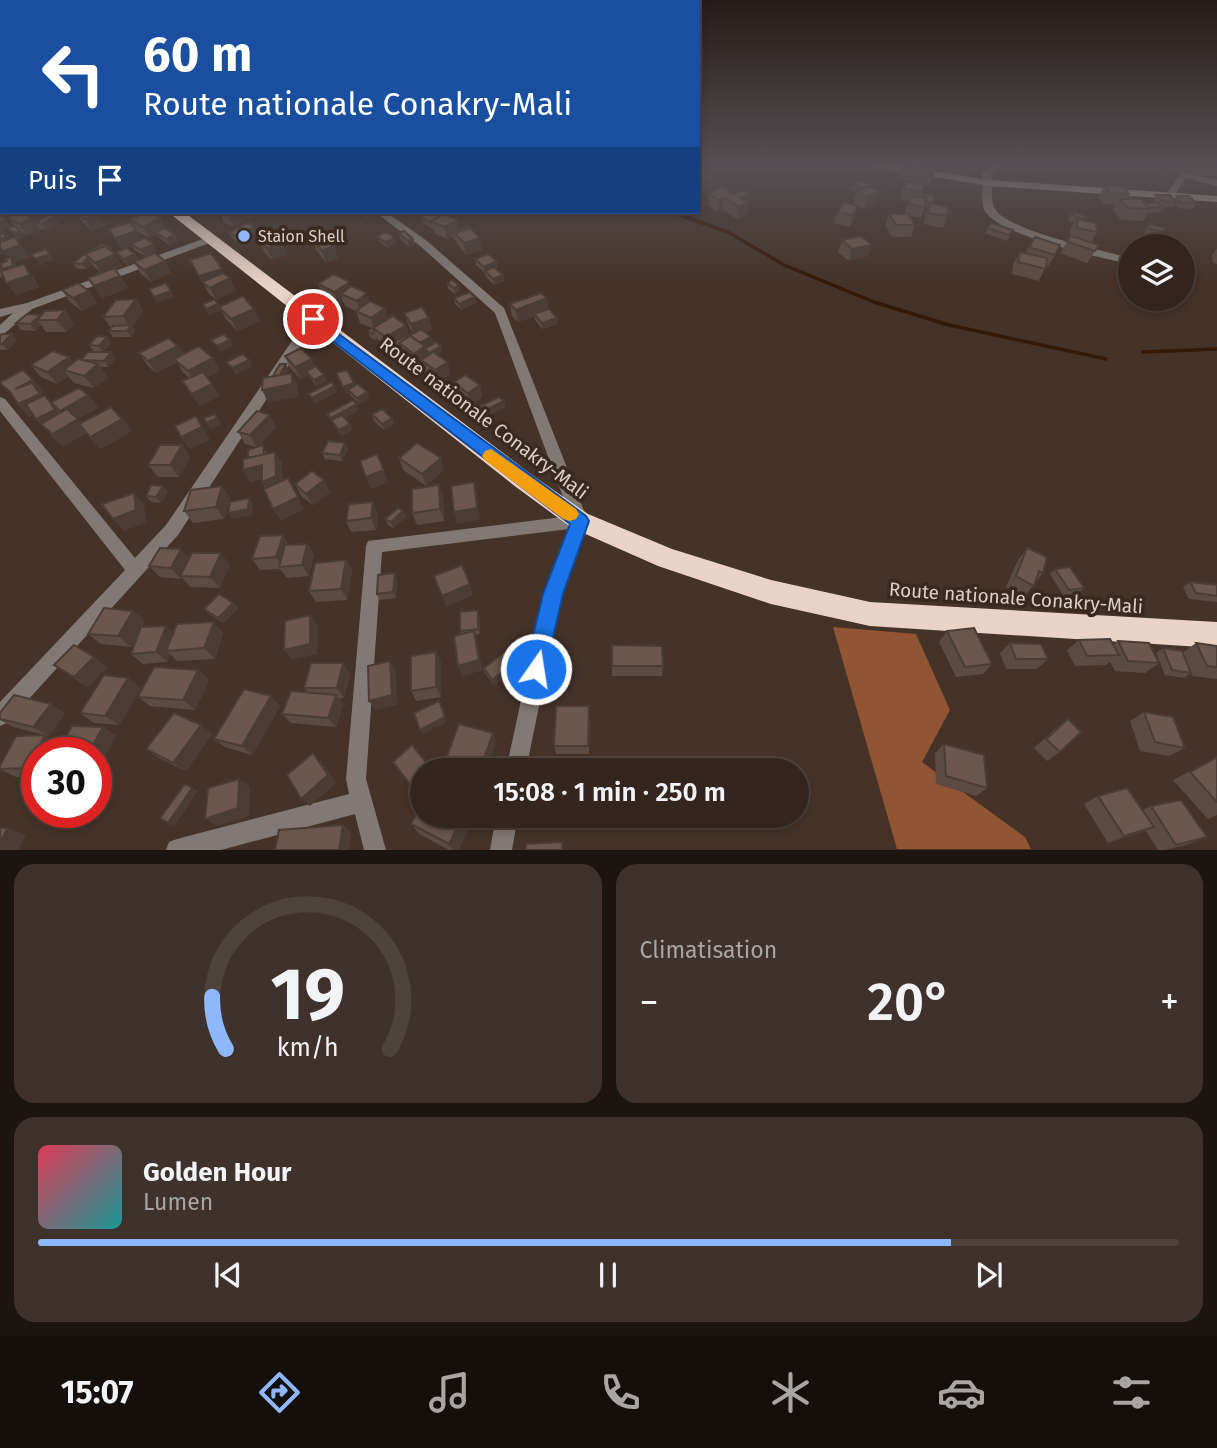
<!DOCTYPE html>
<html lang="fr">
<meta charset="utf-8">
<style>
:root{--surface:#34261f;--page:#3f322c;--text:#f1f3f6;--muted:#a9a5a4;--line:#4e433d;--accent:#8db9fc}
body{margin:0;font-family:"Fira Sans",sans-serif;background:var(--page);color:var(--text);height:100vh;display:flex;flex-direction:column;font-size:26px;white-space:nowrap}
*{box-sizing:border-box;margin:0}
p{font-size:23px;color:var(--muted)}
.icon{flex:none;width:38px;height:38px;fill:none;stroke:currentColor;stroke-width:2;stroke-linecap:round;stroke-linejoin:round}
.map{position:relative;height:850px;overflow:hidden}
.side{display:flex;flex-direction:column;gap:14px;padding:14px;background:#1d1511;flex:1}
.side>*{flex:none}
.hud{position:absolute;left:0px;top:0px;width:700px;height:214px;box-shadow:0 4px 10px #0003,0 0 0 2px var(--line);background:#1a4fa0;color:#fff;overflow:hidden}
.fabs{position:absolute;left:1118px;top:234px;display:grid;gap:14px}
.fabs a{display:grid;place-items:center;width:77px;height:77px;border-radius:50%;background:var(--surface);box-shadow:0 4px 10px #0003,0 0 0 2px var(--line);font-size:35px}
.speed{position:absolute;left:21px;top:737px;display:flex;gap:14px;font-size:35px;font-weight:700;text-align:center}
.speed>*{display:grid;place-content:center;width:91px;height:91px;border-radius:50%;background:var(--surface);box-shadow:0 4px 10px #0003,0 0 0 2px var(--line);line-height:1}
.speed .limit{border:10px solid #d22;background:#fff;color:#111}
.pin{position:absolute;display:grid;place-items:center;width:60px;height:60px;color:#fff;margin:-30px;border:4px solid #fff;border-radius:50%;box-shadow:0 2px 7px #0007}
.me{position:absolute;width:77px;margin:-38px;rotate:13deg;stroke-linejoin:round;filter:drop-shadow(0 0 5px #0008)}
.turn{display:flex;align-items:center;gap:24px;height:147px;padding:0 28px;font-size:32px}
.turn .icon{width:91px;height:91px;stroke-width:2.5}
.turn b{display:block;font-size:49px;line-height:60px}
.then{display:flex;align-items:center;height:66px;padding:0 28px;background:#0003;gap:14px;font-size:26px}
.big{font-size:52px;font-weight:600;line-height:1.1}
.side .card{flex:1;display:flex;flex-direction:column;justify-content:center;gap:10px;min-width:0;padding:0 24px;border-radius:21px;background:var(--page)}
.side .dial{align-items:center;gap:0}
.dial svg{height:182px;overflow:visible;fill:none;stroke:var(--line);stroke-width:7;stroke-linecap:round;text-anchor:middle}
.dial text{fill:var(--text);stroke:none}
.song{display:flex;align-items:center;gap:21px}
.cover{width:84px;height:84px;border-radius:10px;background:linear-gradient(135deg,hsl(350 70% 55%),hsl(180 70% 35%))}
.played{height:7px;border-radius:4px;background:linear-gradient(90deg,var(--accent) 80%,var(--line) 80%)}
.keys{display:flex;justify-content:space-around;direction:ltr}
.heat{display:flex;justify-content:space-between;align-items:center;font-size:38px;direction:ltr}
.side .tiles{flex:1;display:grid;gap:14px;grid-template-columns:1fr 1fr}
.card:last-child{grid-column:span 2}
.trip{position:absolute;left:410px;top:758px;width:399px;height:70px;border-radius:35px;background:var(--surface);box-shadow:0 4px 10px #0003,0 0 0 2px var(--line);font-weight:600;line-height:70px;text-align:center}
.tabs{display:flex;height:112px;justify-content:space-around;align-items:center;background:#150f0c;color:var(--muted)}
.tabs .icon{width:49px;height:49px}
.tabs .current{color:var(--accent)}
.tabs b{font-size:32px;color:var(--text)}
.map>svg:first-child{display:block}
.forest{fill:#915534}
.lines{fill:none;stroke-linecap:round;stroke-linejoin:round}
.stream{stroke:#371907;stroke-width:3.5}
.street{fill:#827974;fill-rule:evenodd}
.secondary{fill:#ac9d95;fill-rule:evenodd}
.highway{fill:#ead2c6;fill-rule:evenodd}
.wall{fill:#5c4b42}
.shaded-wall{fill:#4b3d36}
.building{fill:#6b574d;stroke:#4b3d36;stroke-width:2}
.route{fill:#1a73e8;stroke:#114b97;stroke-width:2}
.slow{fill:#f59e0b}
.poi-dot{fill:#8db9fc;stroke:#3a291f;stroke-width:2.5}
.labels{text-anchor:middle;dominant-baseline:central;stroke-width:7;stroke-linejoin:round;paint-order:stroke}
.far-poi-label{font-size:16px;fill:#dacfc9;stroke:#3a291f;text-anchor:start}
.street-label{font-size:19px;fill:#dacfc9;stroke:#3a291f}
</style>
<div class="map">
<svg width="1217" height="850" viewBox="0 0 1217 850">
<rect width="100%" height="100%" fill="#453329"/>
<polygon class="forest" points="833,627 916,634 950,710 922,762 1025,837 1031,849 897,849"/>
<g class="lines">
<g class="stream">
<polyline points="672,212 728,232 784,265 874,302 949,325 1106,359"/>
<polyline points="1143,352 1217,349"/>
</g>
<g class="street">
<polygon points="698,165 705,165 698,170"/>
<path d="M993,165H1002L991,175C994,185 990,197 994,207C1002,230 1106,251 1130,258V264C1102,258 999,236 985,211C979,201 985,186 981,174Z"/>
<polygon points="1184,172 1217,180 1217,186 1186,178 1173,197 1167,197 1167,193 1181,173"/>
<polygon points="375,212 386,212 427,241 504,308 588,521 562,594 526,770 506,770 544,594 569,529 382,552 366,779 386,850 364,850 355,814 221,850 166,850 169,842 177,839 349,794 346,779 366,546 368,541 570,516 495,313 419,245"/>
<polygon points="211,236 216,239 215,241 32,309 4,334 0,335 0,325 13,313 0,317 0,309 27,303"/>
<polygon points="313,315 319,319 178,535 7,723 0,726 0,702 125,570 0,411 0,397 5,399 135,558 166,525 309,316"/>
<polygon points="496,816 518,816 512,850 490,850"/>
</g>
<polygon class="secondary" points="874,165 894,165 990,180 1217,196 1217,202 990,186 878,168"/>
<polygon class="highway" points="168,212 184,212 532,475 588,514 672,549 771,580 870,602 1217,622 1217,648 870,626 771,604 658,566 572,528 516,487"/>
</g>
<g class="wall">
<polygon points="937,165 955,165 953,171 936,168"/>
<polygon points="1000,165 1010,165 1006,173 997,171"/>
<polygon points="1113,165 1132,165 1130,169 1117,171 1111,168"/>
<polygon points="1168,165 1217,165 1217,177 1199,175 1195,168 1191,174 1173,170 1169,176 1162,174"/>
<polygon points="900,167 936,169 929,186 923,185 924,192 922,198 924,198 925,194 934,203 933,204 950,211 943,228 924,224 925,215 928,208 925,207 921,218 910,216 915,225 911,237 892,237 885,226 889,214 905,214 908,201 901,200 901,192 905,181 910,181 897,178"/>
<polygon points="698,172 713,188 703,192 703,198 698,201"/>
<polygon points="852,185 871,187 880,192 877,203 864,209 853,203 856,192 851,190"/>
<polygon points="1105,185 1129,194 1127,199 1144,203 1156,203 1153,200 1156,195 1174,199 1177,196 1196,203 1192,209 1178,208 1175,204 1173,207 1162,207 1163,208 1159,213 1148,213 1143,221 1121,220 1113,210 1116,205 1104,204 1098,197"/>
<polygon points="709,194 750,195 747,215 737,219 723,210 717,212 708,205"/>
<polygon points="843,202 855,218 850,227 834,223 838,212"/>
<polygon points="7,212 43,212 44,214 41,219 53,212 63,212 61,213 65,218 46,230 40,229 40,230 27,236 21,232 24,237 18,239 22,245 21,245 29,257 15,262 16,266 33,276 39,287 16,295 3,276 0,277 0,268 2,271 4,271 8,258 4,253 0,255 0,214 10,226 4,228 6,234 4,235 9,238 17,238 8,228 14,226 7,217 12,215"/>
<polygon points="76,212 99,214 106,225 92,231 82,222"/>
<polygon points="211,212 263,212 233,226 224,223 221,215 216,217"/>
<polygon points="360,212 375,212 375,214 367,218 361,214"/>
<polygon points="1071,214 1087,217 1085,220 1097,232 1091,243 1099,245 1087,263 1060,253 1070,237 1070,230 1074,223 1068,220"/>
<polygon points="421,217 460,229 482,250 466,255 457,244 456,241 453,238 452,236 447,239 434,233 433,229 423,223"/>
<polygon points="130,219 178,241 169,245 159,237 158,234 149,238 136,231"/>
<polygon points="1149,224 1163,232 1159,238 1144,233"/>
<polygon points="988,228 1013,230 1007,241 985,233"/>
<polygon points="109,229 141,240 157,250 145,256 134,250 132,246 127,248 135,254 138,260 171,273 151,282 141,274 134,262 128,265 120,258 116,252 122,250"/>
<polygon points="229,233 257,233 238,242 232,238"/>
<polygon points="399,233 413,239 415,245 409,247 400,239"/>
<polygon points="377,236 395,238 396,244 387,248 379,241"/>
<polygon points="312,238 338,258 326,263 316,250"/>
<polygon points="259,240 288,254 272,260 264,252"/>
<polygon points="842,240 872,245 868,256 849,261 838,252"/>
<polygon points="1060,245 1048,267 1046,266 1039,281 1012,274 1013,264 1020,252 1025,254 1029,247"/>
<polygon points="109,246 122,266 115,269 128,288 102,298 88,278 101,273 92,264 86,269 77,269 73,263 86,255"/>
<polygon points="1217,248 1217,264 1213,263 1212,255"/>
<polygon points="475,259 497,261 498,267 495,268 503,275 504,281 494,285 486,277 485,273 476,265"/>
<polygon points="190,260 224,274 236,290 216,300 220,306 254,309 260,321 237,331 226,319 221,310 209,315 203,304 215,299 209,294"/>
<polygon points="1120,264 1130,266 1130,281 1116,277 1116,270"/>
<polygon points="447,283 460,291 455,294 448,289"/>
<polygon points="318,284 351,286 388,317 397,319 409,336 413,333 408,325 404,313 429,318 432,330 425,332 431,337 433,343 426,348 442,352 437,355 450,374 439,382 424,372 422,363 417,366 402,355 401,351 398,354 393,350 392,347 390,349 376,338 375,340 370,337 368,331 371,328 360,323 356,311 345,306 343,301 338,304 323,296"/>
<polygon points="62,290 89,291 97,303 82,311 70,302"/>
<polygon points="475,297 476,303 461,310 455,304 454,298"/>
<polygon points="547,298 548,309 557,318 557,324 542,329 535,320 535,316 518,322 512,316 510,304"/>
<polygon points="136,299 143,311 132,327 135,331 131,337 113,337 109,331 111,328 103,317"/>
<polygon points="27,314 74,323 66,332 46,332 41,325 35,331 21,330 16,323"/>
<polygon points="0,335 17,340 7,350 0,350"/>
<polygon points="107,337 111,343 103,352 93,351 89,345"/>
<polygon points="178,346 183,354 220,370 207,377 219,396 200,406 182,381 189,378 182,371 177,362 156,373 147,365 139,353"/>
<polygon points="111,352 115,359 108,367 100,367 108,377 94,388 74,383 68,376 57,384 41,377 31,365 69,357 73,363"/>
<polygon points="285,356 315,366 324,375 327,381 316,386 308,375 300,379 290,368"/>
<polygon points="336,373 355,386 367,392 369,398 360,404 351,396 349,392 346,393"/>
<polygon points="33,380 44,392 41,393 43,396 45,395 60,413 51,402 88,395 98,408 78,419 81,423 122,419 132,431 100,449 86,433 63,446 47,431 33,415 29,417 18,404 14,398 0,383"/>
<polygon points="453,383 480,385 482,397 471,405 456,395"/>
<polygon points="504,401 505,407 481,419 477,414 476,408"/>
<polygon points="359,410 345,418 350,424 352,430 342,436 330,420 327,414"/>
<polygon points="372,414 392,418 394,424 384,430 374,421"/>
<polygon points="276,427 258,447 267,452 267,454 275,452 282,464 282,480 304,509 281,520 273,509 265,488 262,482 262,479 250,482 248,458 256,447 245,444 238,432"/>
<polygon points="182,445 190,457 179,477 158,477 148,465"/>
<polygon points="348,449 342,461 325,459 322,453"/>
<polygon points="399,458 444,470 426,486 403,470"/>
<polygon points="295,484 330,492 313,505 301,496"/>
<polygon points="222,486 230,498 224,519 193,523 184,511"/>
<polygon points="168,492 161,503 151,502 146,496"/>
<polygon points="443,497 444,521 417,525 412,513"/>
<polygon points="403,511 406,517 393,528 388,525 385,519"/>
<polygon points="378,514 376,530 351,532 346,521"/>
<polygon points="307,544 314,555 309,576 287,578 280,569 260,570 252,559 289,545"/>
<polygon points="1027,548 1043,573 1024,597 1006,587 1018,560"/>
<polygon points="189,558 230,565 220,588 190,587 182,577 181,579 160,577 149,566"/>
<polygon points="346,560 352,571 347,600 316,602 309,591"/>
<polygon points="1055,569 1084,588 1078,594 1063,595 1050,574"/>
<polygon points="397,579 396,598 379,600 377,594"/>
<polygon points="1190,582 1217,585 1217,602 1189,599 1183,587"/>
<polygon points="233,603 238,608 223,623 209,614 204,609"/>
<polygon points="133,611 145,621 142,627 173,633 223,633 215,659 177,661 170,654 167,662 143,664 131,654 141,628 131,647 101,644 88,634"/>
<polygon points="479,615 480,634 475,635 482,670 462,676 461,634 460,631"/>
<polygon points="947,631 992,664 983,674 956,677 939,642"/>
<polygon points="1079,640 1113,645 1118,641 1159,663 1145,673 1115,671 1110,662 1106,665 1075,666 1067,650"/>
<polygon points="1010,643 1048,659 1037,669 1006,669 1000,653"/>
<polygon points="1196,643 1217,646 1217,679 1192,676 1191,673 1184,678 1165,675 1156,653 1163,648 1182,653"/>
<polygon points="612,645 663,666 662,676 612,676"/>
<polygon points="436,652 441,662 441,697 416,701 411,691"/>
<polygon points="516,661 517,666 494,685 485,673 484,668"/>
<polygon points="54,665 107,667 88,687"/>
<polygon points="198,670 209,680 195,710 150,706 138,697"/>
<polygon points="350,673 344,698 339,698 343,704 336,727 291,723 282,714 307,692 304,688"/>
<polygon points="141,688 119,725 94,723 80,713"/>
<polygon points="280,706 252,755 225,747 214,739"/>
<polygon points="1144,712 1185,748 1169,756 1140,751 1130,721"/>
<polygon points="0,713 65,713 49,736 13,727 0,720"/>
<polygon points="590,715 589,754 556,754 554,746"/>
<polygon points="1068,719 1060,752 1047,761 1034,748 1055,729"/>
<polygon points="201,725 212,734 186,771 159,758 146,749"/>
<polygon points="60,744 56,752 37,752 37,776 16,777 0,769 0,766"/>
<polygon points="944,744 987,788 976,796 936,784 935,753"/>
<polygon points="1217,757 1217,815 1208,819 1173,780"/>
<polygon points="1098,796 1142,810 1151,806 1207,837 1189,844 1165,850 1158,850 1146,831 1108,843 1084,804"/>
<polygon points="422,816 475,816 458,850 449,850 419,834 411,824"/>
</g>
<g class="shaded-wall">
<polygon points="1127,165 1132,165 1130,169 1117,171 1120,166"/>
<polygon points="715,177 713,188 701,193 702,181"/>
<polygon points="2,192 2,207 0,208 0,193"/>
<polygon points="704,192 703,198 698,201 698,196"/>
<polygon points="880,192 877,203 864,209 867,197"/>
<polygon points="750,195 747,215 737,219 740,198"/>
<polygon points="724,198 723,210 717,212 719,200"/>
<polygon points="858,206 855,218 850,227 853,215"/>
<polygon points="25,212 43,212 44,214 40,221 35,222 40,230 27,236 19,224"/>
<polygon points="60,212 63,212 61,213 65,218 46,230 42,224"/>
<polygon points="214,212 219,212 221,215 216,217"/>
<polygon points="234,212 263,212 233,226 227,215"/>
<polygon points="365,212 375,212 375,214 367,218"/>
<polygon points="99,214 106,225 92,231 85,219"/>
<polygon points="161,218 167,230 156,232 158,234 149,238 143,227"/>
<polygon points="6,220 10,226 4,228 6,234 0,236 0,222"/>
<polygon points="458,220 460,231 452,232 452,236 447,239 445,227"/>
<polygon points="254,227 257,233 238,242 236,236"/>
<polygon points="20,231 24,237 18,239 22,245 21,245 29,257 15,262 18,272 7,275 2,269 11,263 4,253 0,255 0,240 8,236 12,241 18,239 14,233"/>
<polygon points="136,231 143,243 131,244 132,246 122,250 115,238"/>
<polygon points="175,235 178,241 169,245 166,239"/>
<polygon points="395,238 396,244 387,248 385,242"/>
<polygon points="480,238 482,250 466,255 464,243"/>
<polygon points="413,239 415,245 409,247 408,241"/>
<polygon points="283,242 288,254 272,260 267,248"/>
<polygon points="154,244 157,250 145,256 141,250"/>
<polygon points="872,245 868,256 849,261 852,249"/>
<polygon points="334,246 338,258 326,263 322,251"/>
<polygon points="50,254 54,260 39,265 35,259"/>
<polygon points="115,254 122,266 103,275 95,263"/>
<polygon points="135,254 138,260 128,265 124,259"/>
<polygon points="88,258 92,264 86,269 82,264"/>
<polygon points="165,261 171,273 151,282 144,270"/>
<polygon points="497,261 498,267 486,272 485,271 485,273 484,267"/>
<polygon points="24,264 33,276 39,287 16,295 6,283"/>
<polygon points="222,269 227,280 230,278 236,290 216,300 210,288 203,282 199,276"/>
<polygon points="503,275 504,281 494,285 493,279"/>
<polygon points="120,276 128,288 102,298 94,286"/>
<polygon points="350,282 354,294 341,294 343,301 338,304 334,292"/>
<polygon points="459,285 460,291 455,294 454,288"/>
<polygon points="89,291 97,303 82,311 73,298"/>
<polygon points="171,291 174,297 157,303 154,297"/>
<polygon points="367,293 371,306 361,313 357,301"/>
<polygon points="475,297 476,303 461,310 459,304"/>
<polygon points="547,298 548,310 534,314 535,316 518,322 516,310"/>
<polygon points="136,299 143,311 132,327 135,331 131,337 127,331 130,327 123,316"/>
<polygon points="218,304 221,310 209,315 206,309"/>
<polygon points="385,308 389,320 375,330 371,318"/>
<polygon points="254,309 260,321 237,331 231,319"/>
<polygon points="65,310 74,323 66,332 57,320"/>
<polygon points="41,315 37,320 41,325 35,331 30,324"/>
<polygon points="429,318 432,330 414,336 411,324"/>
<polygon points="557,318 557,324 542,329 542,323"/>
<polygon points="406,325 410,337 391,344 392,347 390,349 386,337"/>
<polygon points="12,334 17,340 7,350 2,344"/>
<polygon points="107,337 111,343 103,352 99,346"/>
<polygon points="431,337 433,343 426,347 429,359 421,360 422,363 417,366 414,354 420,343"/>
<polygon points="230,340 233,346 221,352 217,346"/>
<polygon points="400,345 401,351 398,354 396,347"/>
<polygon points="178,346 185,358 174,359 177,362 156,373 148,361"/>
<polygon points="441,346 442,352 431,359 429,353"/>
<polygon points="111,352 115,359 108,367 104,361"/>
<polygon points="69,357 78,369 64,370 68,376 57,384 47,372"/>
<polygon points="213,358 220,370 195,383 188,371"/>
<polygon points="312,359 317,371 306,371 308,375 300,379 295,367"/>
<polygon points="249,360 252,366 235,375 232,368"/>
<polygon points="448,362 450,374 439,382 435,370"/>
<polygon points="98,364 108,377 94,388 84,376"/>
<polygon points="286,364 289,370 282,382 279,376"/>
<polygon points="292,373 298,385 298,397 268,402 262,390"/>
<polygon points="324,375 327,381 316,386 314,380"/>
<polygon points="33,380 44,392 41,393 51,407 29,417 18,404 15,389"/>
<polygon points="354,383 356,389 348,390 349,392 346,393 343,387"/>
<polygon points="212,384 219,396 200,406 192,394"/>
<polygon points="480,385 482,397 471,405 468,393"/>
<polygon points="335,386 337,392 315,404 312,398"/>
<polygon points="367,392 369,398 360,404 357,398"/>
<polygon points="45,395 55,407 66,422 41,424 47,431 36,419"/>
<polygon points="88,395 98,408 78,419 88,431 63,446 52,434 71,423 60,411"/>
<polygon points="504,401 505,407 481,419 480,413"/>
<polygon points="357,404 359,410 335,424 331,418"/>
<polygon points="270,415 276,427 257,448 250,435"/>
<polygon points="196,416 210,440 190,449 181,437"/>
<polygon points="217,418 221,424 210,429 206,423"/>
<polygon points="392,418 394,424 384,430 382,424"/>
<polygon points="122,419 132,431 100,449 90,437"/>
<polygon points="350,424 352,430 342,436 339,430"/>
<polygon points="345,443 348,449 342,461 340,455"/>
<polygon points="182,445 190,457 179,477 170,465"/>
<polygon points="275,452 282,464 283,488 269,494 262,482"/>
<polygon points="441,458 444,470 426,486 422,474"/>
<polygon points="262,465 269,477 250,482 243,470"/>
<polygon points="384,470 388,482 371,489 366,477"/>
<polygon points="288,478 304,509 281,520 273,509"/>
<polygon points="324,480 330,492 313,505 306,494"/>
<polygon points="474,482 477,494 480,520 457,524 454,512"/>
<polygon points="439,485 443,497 444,521 440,509"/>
<polygon points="163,486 168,492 161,503 156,497"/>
<polygon points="222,486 230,498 224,519 216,507"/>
<polygon points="134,493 144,505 147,522 124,531 113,519"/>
<polygon points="249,498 253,504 252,515 232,519 228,513"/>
<polygon points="373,502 378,514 376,530 371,518"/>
<polygon points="403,511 406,517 393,528 391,522"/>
<polygon points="283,535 290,546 282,567 276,557"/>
<polygon points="307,544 314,555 309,576 302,565"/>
<polygon points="181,549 191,561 180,576 182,577 181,579 171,568"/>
<polygon points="221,553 230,565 220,588 210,577"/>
<polygon points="346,560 352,571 347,600 341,589"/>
<polygon points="395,573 397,579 396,598 393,592"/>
<polygon points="470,584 473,595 446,607 442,596"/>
<polygon points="233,603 238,608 223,623 218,618"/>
<polygon points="478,610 479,615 480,634 478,629"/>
<polygon points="133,611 145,621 131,647 118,636"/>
<polygon points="310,615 318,626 317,654 292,660 284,650"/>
<polygon points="214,622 223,633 215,659 204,648"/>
<polygon points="166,626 177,636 166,651 170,654 167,662 156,652"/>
<polygon points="474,631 477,641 482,670 462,676 458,666"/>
<polygon points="436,652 441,662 441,697 436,687"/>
<polygon points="94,657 107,667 88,687 74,677"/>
<polygon points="390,661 396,671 397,705 375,710 369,701"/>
<polygon points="516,661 517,666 494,685 492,680"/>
<polygon points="343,663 350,673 344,698 337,688"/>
<polygon points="198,670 209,680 195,710 183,700"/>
<polygon points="128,678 141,688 119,725 105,716"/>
<polygon points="336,695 343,704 336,727 328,718"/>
<polygon points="271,696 280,706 252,755 242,746"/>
<polygon points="51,704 65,713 49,736 33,727"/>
<polygon points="441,706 447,722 423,734 420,730"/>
<polygon points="201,725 212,734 186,771 173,763"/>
<polygon points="103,727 116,736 100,767 112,774 96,797 96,752 89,752"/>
<polygon points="493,733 496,741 487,770 480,770"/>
<polygon points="45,735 60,744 56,752 37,752 37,772 28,768"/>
<polygon points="313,753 322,762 336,783 310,806 301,799"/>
<polygon points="239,779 250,787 249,816 217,826 205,819"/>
<polygon points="192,788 198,791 174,826 168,823"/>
<polygon points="422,788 422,799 417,793"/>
<polygon points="65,812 86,812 78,823 62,816"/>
<polygon points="463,816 475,816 458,850 453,850 449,844"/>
<polygon points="343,825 351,832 349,850 339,850"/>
<polygon points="1154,827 1138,834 1108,843 1124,836"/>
<polygon points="8,828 26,835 18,850 0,850 0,842"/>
</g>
<g class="building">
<polygon points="902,165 916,165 936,169 933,175 900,167"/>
<polygon points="1168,165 1176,165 1172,171 1165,169"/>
<polygon points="703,170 715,177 702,181 698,179 698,172"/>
<polygon points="858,180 872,184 863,188 852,185"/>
<polygon points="905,181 923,183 924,192 905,189"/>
<polygon points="1105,185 1124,187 1129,194 1110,193"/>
<polygon points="722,186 733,194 743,190 750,195 740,198 749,203 739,207 724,198 719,200 709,194"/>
<polygon points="869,186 880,192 867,197 856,191"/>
<polygon points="698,190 704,192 698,196"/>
<polygon points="925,194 933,195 934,203 926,202"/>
<polygon points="1156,195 1170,195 1177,202 1163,201"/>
<polygon points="910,196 926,198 925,207 909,204"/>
<polygon points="1177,196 1189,196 1196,203 1182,203"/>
<polygon points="1119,199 1141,199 1150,209 1128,208"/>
<polygon points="843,202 858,206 853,215 838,212"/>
<polygon points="929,203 948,207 947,216 928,213"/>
<polygon points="1144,203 1158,203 1163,208 1148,207"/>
<polygon points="21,212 32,218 19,224 7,217"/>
<polygon points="29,212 38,212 36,215 29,216 27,215"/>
<polygon points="53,212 61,212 42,224 35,223"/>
<polygon points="76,212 96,212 99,214 85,219"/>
<polygon points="147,212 150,212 161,218 143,227 130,219"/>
<polygon points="221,212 234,212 227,215"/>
<polygon points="431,212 439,217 431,221 431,223 421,217"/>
<polygon points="1075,212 1087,217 1083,219 1071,214"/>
<polygon points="444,214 458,220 445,227 431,221"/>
<polygon points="889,214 908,214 915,225 896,225"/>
<polygon points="0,216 1,216 6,220 0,222"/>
<polygon points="1077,219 1096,223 1097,232 1077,228"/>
<polygon points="130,222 136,231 115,238 109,229"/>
<polygon points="248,223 254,227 236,236 229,233"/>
<polygon points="991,223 1013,230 1009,235 988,228"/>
<polygon points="1149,224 1165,228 1163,232 1148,228"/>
<polygon points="15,226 20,231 14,233 8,228"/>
<polygon points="467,226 470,228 455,233 455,235 452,232"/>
<polygon points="165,228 175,235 166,239 156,232"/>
<polygon points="470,228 480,238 464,243 455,233"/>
<polygon points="404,231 413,239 408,241 399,233"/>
<polygon points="386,232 395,238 385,242 377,236"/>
<polygon points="0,233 8,236 0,240"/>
<polygon points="324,234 334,246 322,251 312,238"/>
<polygon points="276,235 283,242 267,248 259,240"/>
<polygon points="861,236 872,245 852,249 842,240"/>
<polygon points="1071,236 1099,245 1095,251 1066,241"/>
<polygon points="15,237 20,245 3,251 0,247 0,242"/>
<polygon points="1035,237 1060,245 1055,255 1029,247"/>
<polygon points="144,238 154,244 141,250 131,244"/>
<polygon points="102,244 109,246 86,253"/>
<polygon points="105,246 115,254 95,263 85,254"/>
<polygon points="127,248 135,254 124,259 116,252"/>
<polygon points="46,249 50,254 35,259 31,254"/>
<polygon points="1020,252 1047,258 1046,269 1018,262"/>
<polygon points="155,253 165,261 144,270 134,262"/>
<polygon points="211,253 222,269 199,276 190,260"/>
<polygon points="488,254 497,261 484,267 475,259"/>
<polygon points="83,255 86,255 88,258 82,264 73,263"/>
<polygon points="11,257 13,266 2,269 1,263 7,261 5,259"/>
<polygon points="24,264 30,275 6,283 1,271"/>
<polygon points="1120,264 1130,266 1130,274 1120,271"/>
<polygon points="494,267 503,275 493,279 485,271"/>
<polygon points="114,268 120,276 94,286 88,278"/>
<polygon points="223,273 230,278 210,288 202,282"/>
<polygon points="334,274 350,282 334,292 318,284"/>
<polygon points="452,280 459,285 454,288 447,283"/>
<polygon points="78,283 89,291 73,298 62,290"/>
<polygon points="166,283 171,291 154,297 149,289"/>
<polygon points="351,286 367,293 357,301 341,294"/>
<polygon points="470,292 475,297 459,304 454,298"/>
<polygon points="541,293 547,298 516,310 510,304"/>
<polygon points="243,296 254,309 231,319 219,307"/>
<polygon points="136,299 123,316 103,317 116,300"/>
<polygon points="215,299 218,304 206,309 203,304"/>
<polygon points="370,301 385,308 371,318 356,311"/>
<polygon points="422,307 429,318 411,324 404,313"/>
<polygon points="549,309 557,318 542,323 534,314"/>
<polygon points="65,310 57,320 37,320 45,311"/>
<polygon points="27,314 41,315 30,324 16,323"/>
<polygon points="392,315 397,318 396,318 393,316 373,328 374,332 373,334 368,331"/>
<polygon points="393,316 406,325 386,337 373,328"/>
<polygon points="131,325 127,331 109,331 113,326"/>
<polygon points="421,329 431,337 420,343 410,335"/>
<polygon points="2,334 12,334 2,344 0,344 0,335"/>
<polygon points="224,334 230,340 217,346 211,340"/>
<polygon points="97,336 107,337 99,346 89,345"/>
<polygon points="405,336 408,337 399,343 400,345 396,347 391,344"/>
<polygon points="410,336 425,346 414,354 399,343"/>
<polygon points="168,338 178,346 148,361 139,353"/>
<polygon points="436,342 441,346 429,353 426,350 426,348"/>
<polygon points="199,346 213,358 188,371 174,359"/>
<polygon points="301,348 312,359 295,367 285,356"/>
<polygon points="53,351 69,357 47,372 31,365"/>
<polygon points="88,352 111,352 104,361 81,360"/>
<polygon points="433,352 448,362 435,370 421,360"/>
<polygon points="243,354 249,360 232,368 226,362"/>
<polygon points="78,359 98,364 84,376 64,370"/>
<polygon points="280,364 286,364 279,376 273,376"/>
<polygon points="316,366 324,375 314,380 306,371"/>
<polygon points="23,370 33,380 15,389 32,383 40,394 18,404 10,392 0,383 0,382"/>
<polygon points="347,370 354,383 343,387 336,373"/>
<polygon points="203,372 212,384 192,394 182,381"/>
<polygon points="292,373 292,384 262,390 263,378"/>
<polygon points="465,375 480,385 468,393 453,383"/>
<polygon points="331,382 335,386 312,398 308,394"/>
<polygon points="358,384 367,392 357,398 348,390"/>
<polygon points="79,388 88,395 60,411 51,402"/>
<polygon points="45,395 55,410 36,419 26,404"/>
<polygon points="499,397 504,401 480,413 476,408"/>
<polygon points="353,400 357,404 331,418 327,414"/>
<polygon points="111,407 122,419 90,437 79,424"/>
<polygon points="67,409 78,419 52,434 41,424"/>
<polygon points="382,409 392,418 382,424 372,414"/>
<polygon points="257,411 270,415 250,435 238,432"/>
<polygon points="215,414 217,418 206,423 204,418"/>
<polygon points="342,415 350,424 339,430 331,420"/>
<polygon points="196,416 202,427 181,437 175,426"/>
<polygon points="328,441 345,443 340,455 322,453"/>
<polygon points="417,443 441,458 422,474 399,458"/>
<polygon points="160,445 182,445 170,465 148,465"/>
<polygon points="263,445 264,455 248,458 248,450"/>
<polygon points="275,452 276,476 262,482 262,465 243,470 243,459"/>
<polygon points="377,454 384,470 366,477 360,461"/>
<polygon points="312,471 324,480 306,494 295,484"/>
<polygon points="288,478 298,497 273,509 264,489"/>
<polygon points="474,482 477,508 454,512 451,486"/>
<polygon points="151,485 163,486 156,497 146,496"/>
<polygon points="439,485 440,509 412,513 412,489"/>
<polygon points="222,486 216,507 184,511 191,490"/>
<polygon points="134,493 136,510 113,519 102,504"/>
<polygon points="249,498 248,509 228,513 230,502"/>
<polygon points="373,502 371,518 346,521 349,504"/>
<polygon points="398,508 403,511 391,522 385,519"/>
<polygon points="283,535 276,557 252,559 260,536"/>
<polygon points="307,544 302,565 279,567 285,545"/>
<polygon points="160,548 181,549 171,568 149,566"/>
<polygon points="1027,548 1047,557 1043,573 1039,571 1034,586 1016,576"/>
<polygon points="192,553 221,553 210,577 180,576"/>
<polygon points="346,560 341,589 309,591 315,563"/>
<polygon points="462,565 470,584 442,596 434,576"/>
<polygon points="1070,567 1084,588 1069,590 1055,569"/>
<polygon points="395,573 393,592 377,594 378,575"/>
<polygon points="1190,582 1217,585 1217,596 1196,593"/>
<polygon points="219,594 233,603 218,618 204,609"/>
<polygon points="104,608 133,611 118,636 88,634"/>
<polygon points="478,610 478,629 460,631 460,612"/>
<polygon points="310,615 310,644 284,650 285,621"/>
<polygon points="214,622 204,648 166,651 177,624"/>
<polygon points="166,626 156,652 131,654 141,627"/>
<polygon points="974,628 992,664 965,667 947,631"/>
<polygon points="474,631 479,660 458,666 454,636"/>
<polygon points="1110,639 1119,655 1087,656 1079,640"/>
<polygon points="1118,641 1149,643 1159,663 1128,661"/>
<polygon points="1010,643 1041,644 1048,659 1016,659"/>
<polygon points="1196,643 1217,646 1217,667 1207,666"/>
<polygon points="74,645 94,657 74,677 54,665"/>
<polygon points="612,645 662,646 663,666 612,666"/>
<polygon points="1163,648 1182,651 1191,673 1172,670"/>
<polygon points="507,650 516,661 492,680 484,668"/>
<polygon points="436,652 436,687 411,691 411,656"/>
<polygon points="390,661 392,695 369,701 368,666"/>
<polygon points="311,663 343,663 337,688 304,688"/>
<polygon points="154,667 198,670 183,700 138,697"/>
<polygon points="104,675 128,678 105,716 80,713"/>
<polygon points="244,689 271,696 242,746 214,739"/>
<polygon points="291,691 336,695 328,718 282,714"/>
<polygon points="14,695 51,704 33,727 0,719 0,713"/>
<polygon points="439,701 445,717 420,730 414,713"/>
<polygon points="556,706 589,706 588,746 554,746"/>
<polygon points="1144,712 1173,717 1185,748 1155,742"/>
<polygon points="174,713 201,725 173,763 146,749"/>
<polygon points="1068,719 1081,732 1060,752 1046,739"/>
<polygon points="459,724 493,733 480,770 454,770 443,767"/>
<polygon points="72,726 103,727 89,752 57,752"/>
<polygon points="45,735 28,768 0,769 0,766 16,736"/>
<polygon points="944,744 984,755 987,788 946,776"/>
<polygon points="412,745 432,770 422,770 422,788 417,793 393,762"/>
<polygon points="313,753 328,775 301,799 287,775"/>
<polygon points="1217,757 1217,802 1190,772"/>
<polygon points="239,779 238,808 205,819 208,788"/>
<polygon points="185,784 192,788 168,823 160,818"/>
<polygon points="1127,788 1154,827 1124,836 1098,796"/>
<polygon points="1181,800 1207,837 1176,845 1151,806"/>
<polygon points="422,803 422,816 463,816 449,844 411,824"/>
<polygon points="49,812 65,812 62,816"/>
<polygon points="343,825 339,850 275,850 279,830"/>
<polygon points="0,828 8,828 0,842"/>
<polygon points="562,842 562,850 526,850 526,844"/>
</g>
<linearGradient id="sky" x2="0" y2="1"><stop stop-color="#261c17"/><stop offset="0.58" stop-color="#565054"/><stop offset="1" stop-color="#565054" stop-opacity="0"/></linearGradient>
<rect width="1217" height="284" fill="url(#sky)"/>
<polygon class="route" points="313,315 586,516 589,521 563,594 544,677 536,680 528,677 525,669 543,594 570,524 308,322 308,316"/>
<polygon class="slow" points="491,449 576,509 579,514 576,519 570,521 563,519 485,460 482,456 485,451"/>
<circle class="poi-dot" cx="244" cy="236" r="7"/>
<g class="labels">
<g class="far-poi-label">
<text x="258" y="236">Staion Shell</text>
</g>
<g class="street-label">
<text transform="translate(484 418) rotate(37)">Route nationale Conakry-Mali</text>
<text transform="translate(1016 598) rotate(4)">Route nationale Conakry-Mali</text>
</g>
</g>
</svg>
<div class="fabs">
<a><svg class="icon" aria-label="layers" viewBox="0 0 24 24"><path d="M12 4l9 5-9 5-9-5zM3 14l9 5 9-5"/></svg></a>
</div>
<div class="speed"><div class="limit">30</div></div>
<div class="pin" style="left:313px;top:319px;background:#d93025"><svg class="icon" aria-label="arrive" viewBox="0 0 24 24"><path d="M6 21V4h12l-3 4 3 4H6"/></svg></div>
<svg class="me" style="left:536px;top:669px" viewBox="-20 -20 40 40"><circle r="17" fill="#1a73e8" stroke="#fff" stroke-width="3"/><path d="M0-11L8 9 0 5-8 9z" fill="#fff"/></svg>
<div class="trip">15:08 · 1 min · 250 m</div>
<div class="hud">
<div class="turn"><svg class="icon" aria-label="left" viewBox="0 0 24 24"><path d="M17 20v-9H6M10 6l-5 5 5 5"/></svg><div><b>60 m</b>Route nationale Conakry-Mali</div></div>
<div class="then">Puis<svg class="icon" aria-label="arrive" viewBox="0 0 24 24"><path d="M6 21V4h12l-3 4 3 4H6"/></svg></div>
</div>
</div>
<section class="side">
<div class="tiles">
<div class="card dial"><svg viewBox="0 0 100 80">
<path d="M14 69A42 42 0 1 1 86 69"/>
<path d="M14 69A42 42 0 0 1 8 46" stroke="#8db9fc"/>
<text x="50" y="56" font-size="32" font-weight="700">19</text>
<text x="50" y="72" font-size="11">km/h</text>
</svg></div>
<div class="card"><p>Climatisation</p>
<div class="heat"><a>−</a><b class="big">20°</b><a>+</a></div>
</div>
<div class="card">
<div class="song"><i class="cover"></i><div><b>Golden Hour</b><p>Lumen</p></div></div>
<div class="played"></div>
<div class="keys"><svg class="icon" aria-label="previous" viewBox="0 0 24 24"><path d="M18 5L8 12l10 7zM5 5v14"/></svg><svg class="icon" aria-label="pause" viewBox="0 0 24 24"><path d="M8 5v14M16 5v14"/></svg><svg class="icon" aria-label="next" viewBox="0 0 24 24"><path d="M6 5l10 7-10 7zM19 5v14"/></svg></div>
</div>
</div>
</section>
<nav class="tabs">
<b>15:07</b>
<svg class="icon current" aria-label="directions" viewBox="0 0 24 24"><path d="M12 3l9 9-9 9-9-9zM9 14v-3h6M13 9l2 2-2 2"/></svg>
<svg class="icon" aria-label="music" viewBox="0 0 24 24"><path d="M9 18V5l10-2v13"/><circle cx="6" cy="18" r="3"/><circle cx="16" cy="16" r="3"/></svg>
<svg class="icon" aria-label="phone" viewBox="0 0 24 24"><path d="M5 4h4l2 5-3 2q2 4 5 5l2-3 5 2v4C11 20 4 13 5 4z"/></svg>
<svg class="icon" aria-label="climate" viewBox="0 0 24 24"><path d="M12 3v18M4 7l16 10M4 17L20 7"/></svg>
<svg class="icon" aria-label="car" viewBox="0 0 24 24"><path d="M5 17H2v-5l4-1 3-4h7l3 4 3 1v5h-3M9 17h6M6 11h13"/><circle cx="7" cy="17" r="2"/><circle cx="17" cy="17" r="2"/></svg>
<svg class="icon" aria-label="filters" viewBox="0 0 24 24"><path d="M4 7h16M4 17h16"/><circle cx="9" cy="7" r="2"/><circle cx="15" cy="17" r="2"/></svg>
</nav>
